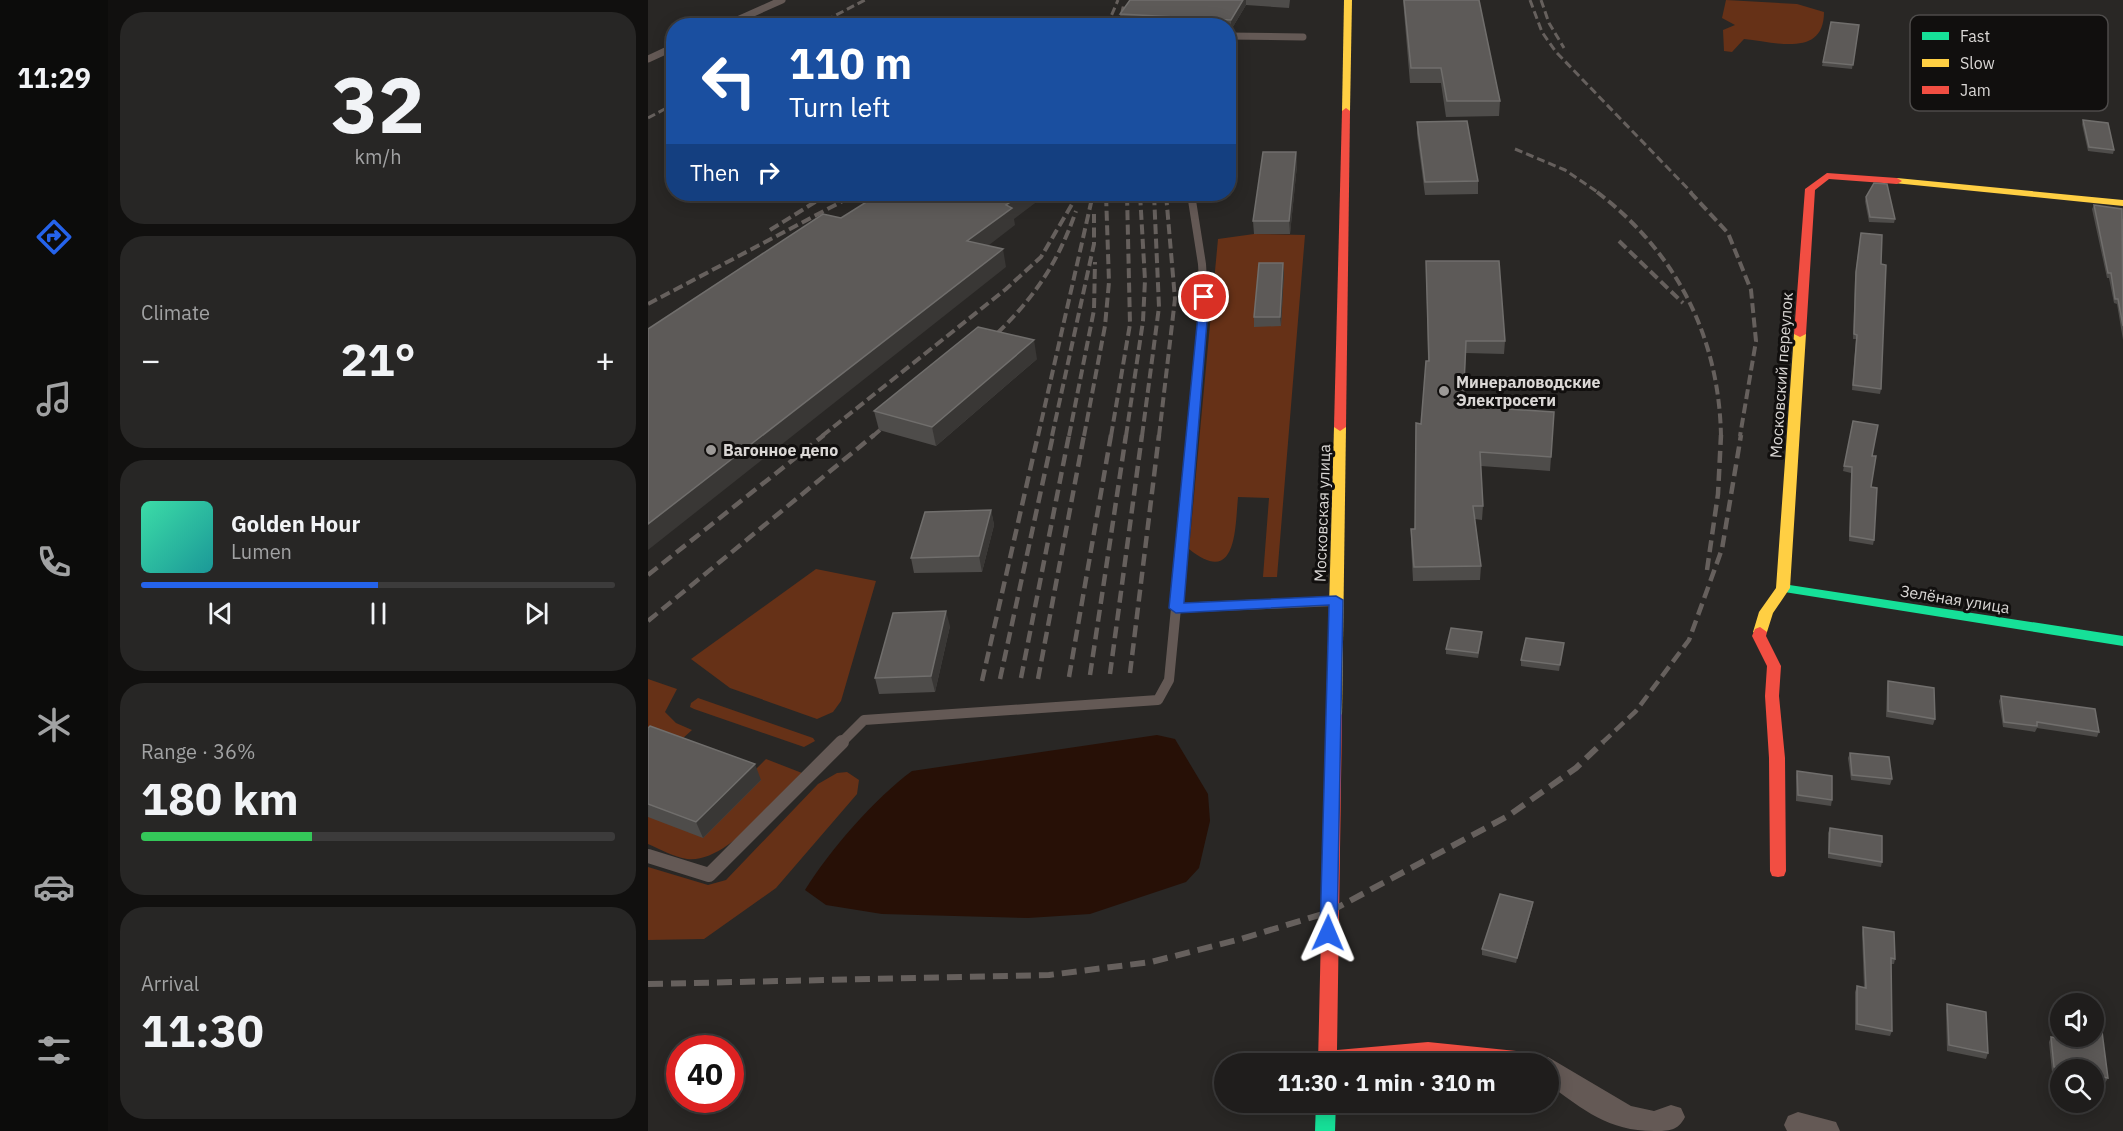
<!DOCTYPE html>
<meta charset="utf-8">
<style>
:root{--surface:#1f1d1c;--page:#272625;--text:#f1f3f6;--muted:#a1a2a3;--line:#3c3b3b;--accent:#2563eb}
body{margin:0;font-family:"IBM Plex Sans",sans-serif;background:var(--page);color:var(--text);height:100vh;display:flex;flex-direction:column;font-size:22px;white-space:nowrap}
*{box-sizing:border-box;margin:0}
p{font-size:20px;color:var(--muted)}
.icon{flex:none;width:33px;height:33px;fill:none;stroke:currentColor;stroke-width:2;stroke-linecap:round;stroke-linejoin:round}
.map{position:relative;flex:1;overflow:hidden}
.drawer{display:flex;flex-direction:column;gap:12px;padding:12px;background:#11100f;width:540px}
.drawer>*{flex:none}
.guide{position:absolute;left:18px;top:18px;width:570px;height:183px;border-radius:24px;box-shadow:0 3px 15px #0003,0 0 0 2px var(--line);background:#1a4fa0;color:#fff;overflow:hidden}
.buttons{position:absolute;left:1402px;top:993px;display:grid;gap:12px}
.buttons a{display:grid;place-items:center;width:54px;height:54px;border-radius:50%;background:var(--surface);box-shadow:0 3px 15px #0003,0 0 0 2px var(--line);font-size:30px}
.speed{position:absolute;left:18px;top:1035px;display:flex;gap:12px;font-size:30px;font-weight:700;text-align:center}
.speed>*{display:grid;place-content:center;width:78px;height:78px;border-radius:50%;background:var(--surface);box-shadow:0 3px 15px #0003,0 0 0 2px var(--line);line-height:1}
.speed .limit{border:9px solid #d22;background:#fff;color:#111}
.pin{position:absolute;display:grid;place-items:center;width:51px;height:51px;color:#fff;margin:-26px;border:3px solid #fff;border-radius:50%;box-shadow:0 2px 6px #0007}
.me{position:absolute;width:66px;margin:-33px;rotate:1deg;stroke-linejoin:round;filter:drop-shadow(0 0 4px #0008)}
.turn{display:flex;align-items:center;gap:21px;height:126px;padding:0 24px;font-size:27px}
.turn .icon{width:78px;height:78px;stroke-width:2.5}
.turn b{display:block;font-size:42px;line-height:51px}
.then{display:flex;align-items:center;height:57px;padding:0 24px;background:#0003;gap:12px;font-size:22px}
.big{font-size:45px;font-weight:700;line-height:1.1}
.drawer .tile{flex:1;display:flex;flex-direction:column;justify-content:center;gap:9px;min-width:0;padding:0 21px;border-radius:24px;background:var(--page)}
.drawer .dial{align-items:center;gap:0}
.dial b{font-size:78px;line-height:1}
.song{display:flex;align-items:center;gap:18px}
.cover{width:72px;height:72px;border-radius:9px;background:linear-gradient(135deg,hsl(160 70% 55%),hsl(180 70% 35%))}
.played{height:6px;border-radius:3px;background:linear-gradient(90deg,var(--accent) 50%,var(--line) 50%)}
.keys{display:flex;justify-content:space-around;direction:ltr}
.heat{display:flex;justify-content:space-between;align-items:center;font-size:33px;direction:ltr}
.charge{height:9px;border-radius:4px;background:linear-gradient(90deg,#34c759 36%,var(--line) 0)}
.trip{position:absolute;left:566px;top:1053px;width:345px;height:60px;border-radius:30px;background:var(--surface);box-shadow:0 3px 15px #0003,0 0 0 2px var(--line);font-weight:700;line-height:60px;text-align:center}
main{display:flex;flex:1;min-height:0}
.dock{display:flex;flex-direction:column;width:108px;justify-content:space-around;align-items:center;background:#0c0c0b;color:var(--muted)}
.dock .icon{width:42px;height:42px}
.dock .selected{color:var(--accent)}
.dock b{font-size:27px;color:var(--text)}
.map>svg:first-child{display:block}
.green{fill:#663117}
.water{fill:#271006}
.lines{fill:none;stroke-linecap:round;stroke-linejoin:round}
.lane-far3{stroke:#645955;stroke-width:7}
.lane-far2{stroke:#645955;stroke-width:8}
.lane-far1{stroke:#645955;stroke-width:10}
.lane{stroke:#645955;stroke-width:14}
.street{fill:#645955;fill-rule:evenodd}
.fast{fill:#16e098;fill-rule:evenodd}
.slow{fill:#ffcf43;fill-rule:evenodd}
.jam{fill:#f24e42;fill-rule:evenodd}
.rail-far3{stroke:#66605d;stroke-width:3;stroke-dasharray:8 4;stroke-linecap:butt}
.rail-far2{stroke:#66605d;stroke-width:4;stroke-dasharray:10 4.5;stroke-linecap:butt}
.rail-far1{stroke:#66605d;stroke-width:4.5;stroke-dasharray:12 6;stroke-linecap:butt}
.rail{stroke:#66605d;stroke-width:6;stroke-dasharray:15 8;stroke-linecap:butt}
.wall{fill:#4e4c4a}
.shaded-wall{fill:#393735}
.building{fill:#5d5a58;stroke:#706e6c;stroke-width:1.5}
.route{fill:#2563eb;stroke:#184099;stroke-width:1.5}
.poi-dot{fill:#9c9997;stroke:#110f0e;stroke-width:2}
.labels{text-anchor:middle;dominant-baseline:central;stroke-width:6;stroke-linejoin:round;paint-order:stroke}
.street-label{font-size:16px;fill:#dad7d5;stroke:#110f0e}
.poi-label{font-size:16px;font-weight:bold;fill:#dad7d5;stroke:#110f0e;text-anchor:start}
.key{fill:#110f0e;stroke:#4d4b4a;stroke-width:1.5}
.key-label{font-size:16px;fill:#dad7d5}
</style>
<main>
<nav class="dock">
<b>11:29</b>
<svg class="icon selected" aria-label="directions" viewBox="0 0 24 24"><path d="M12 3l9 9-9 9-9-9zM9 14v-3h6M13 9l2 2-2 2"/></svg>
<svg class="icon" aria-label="music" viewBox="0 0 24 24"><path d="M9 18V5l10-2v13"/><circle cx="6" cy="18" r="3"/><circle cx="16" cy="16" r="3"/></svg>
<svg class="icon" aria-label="phone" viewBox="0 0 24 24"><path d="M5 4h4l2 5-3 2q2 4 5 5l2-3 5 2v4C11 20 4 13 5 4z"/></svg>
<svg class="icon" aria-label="climate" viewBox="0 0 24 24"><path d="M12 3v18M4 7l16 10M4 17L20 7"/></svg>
<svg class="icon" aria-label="car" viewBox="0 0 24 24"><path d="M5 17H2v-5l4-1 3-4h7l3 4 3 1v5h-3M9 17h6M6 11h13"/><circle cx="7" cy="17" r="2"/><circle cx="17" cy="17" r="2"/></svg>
<svg class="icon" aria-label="filters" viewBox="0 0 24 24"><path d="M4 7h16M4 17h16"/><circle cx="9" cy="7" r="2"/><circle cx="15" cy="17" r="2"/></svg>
</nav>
<section class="drawer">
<div class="tile dial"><b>32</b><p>km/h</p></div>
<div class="tile"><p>Climate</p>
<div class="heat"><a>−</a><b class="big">21°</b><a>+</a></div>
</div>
<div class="tile">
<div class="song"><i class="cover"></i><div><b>Golden Hour</b><p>Lumen</p></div></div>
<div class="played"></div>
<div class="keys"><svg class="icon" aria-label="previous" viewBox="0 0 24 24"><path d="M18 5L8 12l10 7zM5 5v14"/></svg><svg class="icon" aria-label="pause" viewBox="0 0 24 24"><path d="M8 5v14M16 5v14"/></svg><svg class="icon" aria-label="next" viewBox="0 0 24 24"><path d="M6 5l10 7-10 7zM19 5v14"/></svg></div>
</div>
<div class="tile"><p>Range · 36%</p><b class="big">180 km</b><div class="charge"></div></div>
<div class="tile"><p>Arrival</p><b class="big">11:30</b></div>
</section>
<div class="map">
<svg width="1475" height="1131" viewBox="0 0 1475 1131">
<rect width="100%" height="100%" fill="#292725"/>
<g class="green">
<path d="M1078,0L1149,4L1176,12C1176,58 1127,42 1096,39L1084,52L1076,51L1075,30L1087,25L1074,18Z"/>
<path d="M606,234L657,235L629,577H615L621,498L590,497C587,528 589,588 541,549L570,239Z"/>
<polygon points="168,569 228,581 193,701 185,712 169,719 82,688 43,659"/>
<polygon points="0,679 29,689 17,712 28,723 44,730 24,748 0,750"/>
<polygon points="50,698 165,738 167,741 156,747 46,709 42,707 43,703"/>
<path d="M118,759L154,773C129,798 78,864 39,859C26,857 12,849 0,844V817L101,776Z"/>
<polygon points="199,772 211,780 209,794 128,888 56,939 0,940 0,867 60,885 78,880 170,784 189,773"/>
</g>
<path class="water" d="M509,735L527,739L560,794L562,821L551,868L538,882L442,914L380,918L234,914L178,905L157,890C181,851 227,798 264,771Z"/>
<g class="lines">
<g class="lane-far3">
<polyline points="76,26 134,0"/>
<polyline points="580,36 655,37"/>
<polyline points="0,59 26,47"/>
</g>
<polyline class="lane-far2" points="543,194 554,264 556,297 543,436"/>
<g class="lane-far1">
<polyline points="528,608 544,435"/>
<polyline points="193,743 216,720 510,700 521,680 528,608 688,601"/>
</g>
<polyline class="lane" points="0,856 61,875 194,742"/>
<g class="street">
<path d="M900,1057L983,1106L1006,1111L1023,1105L1033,1108L1037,1117C1030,1131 1021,1131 1006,1131C960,1131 936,1110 900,1084V1064H889Z"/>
<polygon points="1150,1112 1188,1122 1192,1131 1139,1131 1136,1125 1140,1116"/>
</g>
<g class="fast">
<polygon points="1135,584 1475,636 1475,646 1130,591 1128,588 1130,585"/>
<polygon points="668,1102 688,1102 687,1131 667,1131"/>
</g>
<g class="slow">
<polygon points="696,0 704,0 702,111 698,114 694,111"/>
<polygon points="1249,178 1475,200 1475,206 1246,183 1246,179"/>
<polygon points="1152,331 1158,334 1142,588 1125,613 1119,632 1112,637 1105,632 1111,612 1128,588 1146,334"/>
<polygon points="692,423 698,427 694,715 691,719 681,719 678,715 686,427"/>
</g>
<g class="jam">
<polygon points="698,108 702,111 698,427 692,431 686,427 694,111"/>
<polygon points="1179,173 1249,178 1254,181 1249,184 1181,179 1167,190 1158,334 1152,337 1146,334 1157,189"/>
<polygon points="1112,627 1119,632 1118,636 1133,666 1131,696 1137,758 1138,871 1136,876 1130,877 1124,876 1122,871 1121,758 1117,696 1119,666 1104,636 1107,629"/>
<polygon points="686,710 691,711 694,715 689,1050 780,1042 887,1053 899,1058 901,1064 900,1067 900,1064 833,1064 780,1058 719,1064 670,1064 678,715 681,711"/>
</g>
<g class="rail-far3">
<polyline points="882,0 894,32 908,52 1044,193"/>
<polyline points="893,0 901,23 916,48"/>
<polyline points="167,26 217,0"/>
<polyline points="459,26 470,0"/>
<polyline points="471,26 476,3"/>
<polyline points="0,118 26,104"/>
<polyline points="867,149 917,170 951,193"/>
</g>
<g class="rail-far2">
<path d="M949,192C1029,253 1071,337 1073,436"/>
<polyline points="1042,192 1080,233 1103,290 1108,341 1092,436"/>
<polyline points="122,230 180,194"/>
<polyline points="971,241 1035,303"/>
<polyline points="0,304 208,194"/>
<path d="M339,343C383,302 408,268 428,211"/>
<polyline points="174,436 358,289 393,257 430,194"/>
<polyline points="225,436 232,430"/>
<polyline points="390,436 445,194"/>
<polyline points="404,436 446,244 446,214"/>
<polyline points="421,436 446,310 447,262"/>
<polyline points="436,436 457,326 461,282 458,194"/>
<polyline points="463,436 482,324 479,194"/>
<polyline points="478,436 495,321 497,280 492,194"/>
<polyline points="494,436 511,307 506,194"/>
<polyline points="511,436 527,299 518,194"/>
</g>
<g class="rail-far1">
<polyline points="1059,570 1070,494 1073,435"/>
<polyline points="0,575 176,435"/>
<polyline points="0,621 226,435"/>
<polyline points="482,673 511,435"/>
<polyline points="462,674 494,435"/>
<polyline points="442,675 478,435"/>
<polyline points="421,677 463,435"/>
<polyline points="373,678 421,435"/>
<polyline points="352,679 405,435"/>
<polyline points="390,679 436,435"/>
<polyline points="334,681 390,435"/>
<polyline points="954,743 988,711 1041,640 1074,549 1093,435"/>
</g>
<polyline class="rail" points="0,984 401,975 503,962 593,939 681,912 860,816 928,768 955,742"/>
</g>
<g class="wall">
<polygon points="482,0 642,0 641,8 598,5 583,30 580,30 580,26 507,26 473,24 472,14"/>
<polygon points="755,0 831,0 852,101 851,116 798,117 793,83 762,83"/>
<polygon points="1183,22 1211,25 1204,69 1174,66"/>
<polygon points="1435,120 1466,150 1465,154 1440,151 1434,124"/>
<polygon points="769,122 830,181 830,194 777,195 769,134"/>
<polygon points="648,152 649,165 642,234 606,234 605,221"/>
<polygon points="1218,197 1247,219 1246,223 1221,222 1217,201"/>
<polygon points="1446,205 1475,219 1475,340 1469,304 1466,303 1461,278 1459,278 1444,209"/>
<polygon points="1212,238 1233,264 1233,389 1232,394 1204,390 1208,339 1205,339 1207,277"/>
<polygon points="778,261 857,341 856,354 818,353 815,406 903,457 902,471 833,466 835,506 834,520 827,519 833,566 832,580 765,581 763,543 763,529 767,529 773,424 780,361"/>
<polygon points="636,272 633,326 606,327 606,317"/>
<polygon points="389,359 288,446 231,430 226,411"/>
<polygon points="1205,421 1224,456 1223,487 1226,540 1225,545 1201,541 1203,473 1195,471"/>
<polygon points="343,510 346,525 334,572 266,573 263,558"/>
<polygon points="302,626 287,692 231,694 227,678"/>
<polygon points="834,637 830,658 798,654 798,649"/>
<polygon points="915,648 911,671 873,666 873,660"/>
<polygon points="1240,681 1287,719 1285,725 1238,717 1239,686"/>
<polygon points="1353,696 1451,732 1449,737 1389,728 1387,732 1355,727 1351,701"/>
<polygon points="0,728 113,780 55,838 0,817"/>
<polygon points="1202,753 1244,779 1242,785 1203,780 1200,758"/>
<polygon points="1149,771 1184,800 1183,806 1148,801 1148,776"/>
<polygon points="1182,828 1234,862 1233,867 1180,858 1180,833"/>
<polygon points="885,902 884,908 868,963 834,955 834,949"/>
<polygon points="1215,927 1247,959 1246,964 1243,964 1244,1031 1242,1036 1207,1030 1207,992 1209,986 1216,988 1214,933"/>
<polygon points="1299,1004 1340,1053 1338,1059 1299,1051 1298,1010"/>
<polygon points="1416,1036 1446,1036 1460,1078 1457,1083 1446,1081 1446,1070 1413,1070 1413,1074 1404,1072 1401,1042 1403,1037 1417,1039"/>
</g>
<g class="shaded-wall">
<polygon points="595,0 598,0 598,5 583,30 583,20"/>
<polygon points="648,152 649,165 642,234 641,221"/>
<polygon points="374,194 399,194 366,219 367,225 323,259 319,241 358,205"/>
<polygon points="355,249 358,267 0,550 0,524"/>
<polygon points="635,263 636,272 633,326 632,317"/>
<polygon points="386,340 389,359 288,446 284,427"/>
<polygon points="343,510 346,525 334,572 331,556"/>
<polygon points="298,611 302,626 287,692 283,676"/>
<polygon points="107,764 113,780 55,838 48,822"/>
<polygon points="885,902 884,908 868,963 869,958"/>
</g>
<g class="building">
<polygon points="482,0 595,0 583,20 472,14"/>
<polygon points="756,0 831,0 852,101 799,101 793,68 763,68"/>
<polygon points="1183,22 1211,25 1205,65 1175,62"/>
<polygon points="1435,120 1460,123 1466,150 1441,147"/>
<polygon points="819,121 830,181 777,182 769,122"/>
<polygon points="615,152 648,152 641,221 605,221"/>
<polygon points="1226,183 1239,184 1247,219 1222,217 1218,197"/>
<polygon points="231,194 374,194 358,205 364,208 319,241 355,249 0,524 0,329 175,214 193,218"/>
<polygon points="1446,205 1474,209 1475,326 1470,299 1467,299 1463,273 1460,273"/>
<polygon points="1213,233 1234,235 1233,264 1238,265 1233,389 1205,385 1209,335 1206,334 1208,272"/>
<polygon points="778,261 851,261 857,341 818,341 815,406 906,412 903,457 832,452 835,506 825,506 833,566 766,567 763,529 767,529 768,423 773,424 778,361 781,361"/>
<polygon points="611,263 635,263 632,317 606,317"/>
<polygon points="330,327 386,340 284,427 226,411"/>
<polygon points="1205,421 1230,425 1224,456 1228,456 1223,487 1229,488 1226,540 1202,536 1204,467 1196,466"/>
<polygon points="343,510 331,556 263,558 277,512"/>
<polygon points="298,611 283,676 227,678 245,613"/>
<polygon points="803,628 834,632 830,653 798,649"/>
<polygon points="878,638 916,643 912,665 873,660"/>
<polygon points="1240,681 1286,688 1287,719 1240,711"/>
<polygon points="1353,696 1447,709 1451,732 1389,722 1389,726 1356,722"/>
<polygon points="2,726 107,764 48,822 0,804 0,728"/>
<polygon points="1202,753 1241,757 1244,779 1204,775"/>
<polygon points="1149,771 1184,776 1184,800 1150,795"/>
<polygon points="1182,828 1234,836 1234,862 1181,853"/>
<polygon points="852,894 885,902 869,958 834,949"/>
<polygon points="1215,927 1246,932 1247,959 1243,958 1244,1031 1209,1024 1209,986 1218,988"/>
<polygon points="1299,1004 1338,1012 1340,1053 1301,1045"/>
<polygon points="1446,1023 1453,1024 1460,1078 1446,1075 1446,1070 1418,1070 1406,1067 1403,1037 1420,1040 1419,1036 1446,1036"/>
</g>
<polygon class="route" points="552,295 561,297 536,603 688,596 695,600 689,933 687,938 674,938 672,933 681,605 528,613 521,608"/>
<g class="poi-dot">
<circle cx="796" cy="391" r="6"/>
<circle cx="63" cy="450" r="6"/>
</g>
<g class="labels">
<g class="street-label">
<text transform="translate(1133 375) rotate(-86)">Московский переулок</text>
<text transform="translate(674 513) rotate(-88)">Московская улица</text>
<text transform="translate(1307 599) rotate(9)">Зелёная улица</text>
</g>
<g class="poi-label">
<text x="808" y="382">Минераловодские<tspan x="808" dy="18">Электросети</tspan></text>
<text x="75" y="450">Вагонное депо</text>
</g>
</g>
<rect x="1262" y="15" width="198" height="96" rx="9" class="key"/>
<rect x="1274" y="32" width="27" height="8" fill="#16e098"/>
<rect x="1274" y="59" width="27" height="8" fill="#ffcf43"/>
<rect x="1274" y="86" width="27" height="8" fill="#f24e42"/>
<g class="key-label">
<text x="1312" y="42">Fast</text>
<text x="1312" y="69">Slow</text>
<text x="1312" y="96">Jam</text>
</g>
</svg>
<div class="buttons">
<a><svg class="icon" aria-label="sound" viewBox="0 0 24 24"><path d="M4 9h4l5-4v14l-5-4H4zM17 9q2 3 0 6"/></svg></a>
<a><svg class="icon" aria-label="search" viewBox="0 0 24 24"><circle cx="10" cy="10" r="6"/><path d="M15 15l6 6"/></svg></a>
</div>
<div class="speed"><div class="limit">40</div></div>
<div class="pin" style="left:556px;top:297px;background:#d93025"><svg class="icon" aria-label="arrive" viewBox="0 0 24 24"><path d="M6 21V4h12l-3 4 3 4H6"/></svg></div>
<svg class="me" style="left:680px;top:933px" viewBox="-20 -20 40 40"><path d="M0-17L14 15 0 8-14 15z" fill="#2563eb" stroke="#fff" stroke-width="4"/></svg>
<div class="trip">11:30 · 1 min · 310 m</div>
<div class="guide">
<div class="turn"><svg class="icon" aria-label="left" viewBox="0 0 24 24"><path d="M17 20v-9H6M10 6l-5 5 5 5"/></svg><div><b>110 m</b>Turn left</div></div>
<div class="then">Then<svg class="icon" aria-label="right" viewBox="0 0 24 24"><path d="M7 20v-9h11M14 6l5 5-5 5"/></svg></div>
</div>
</div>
</main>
